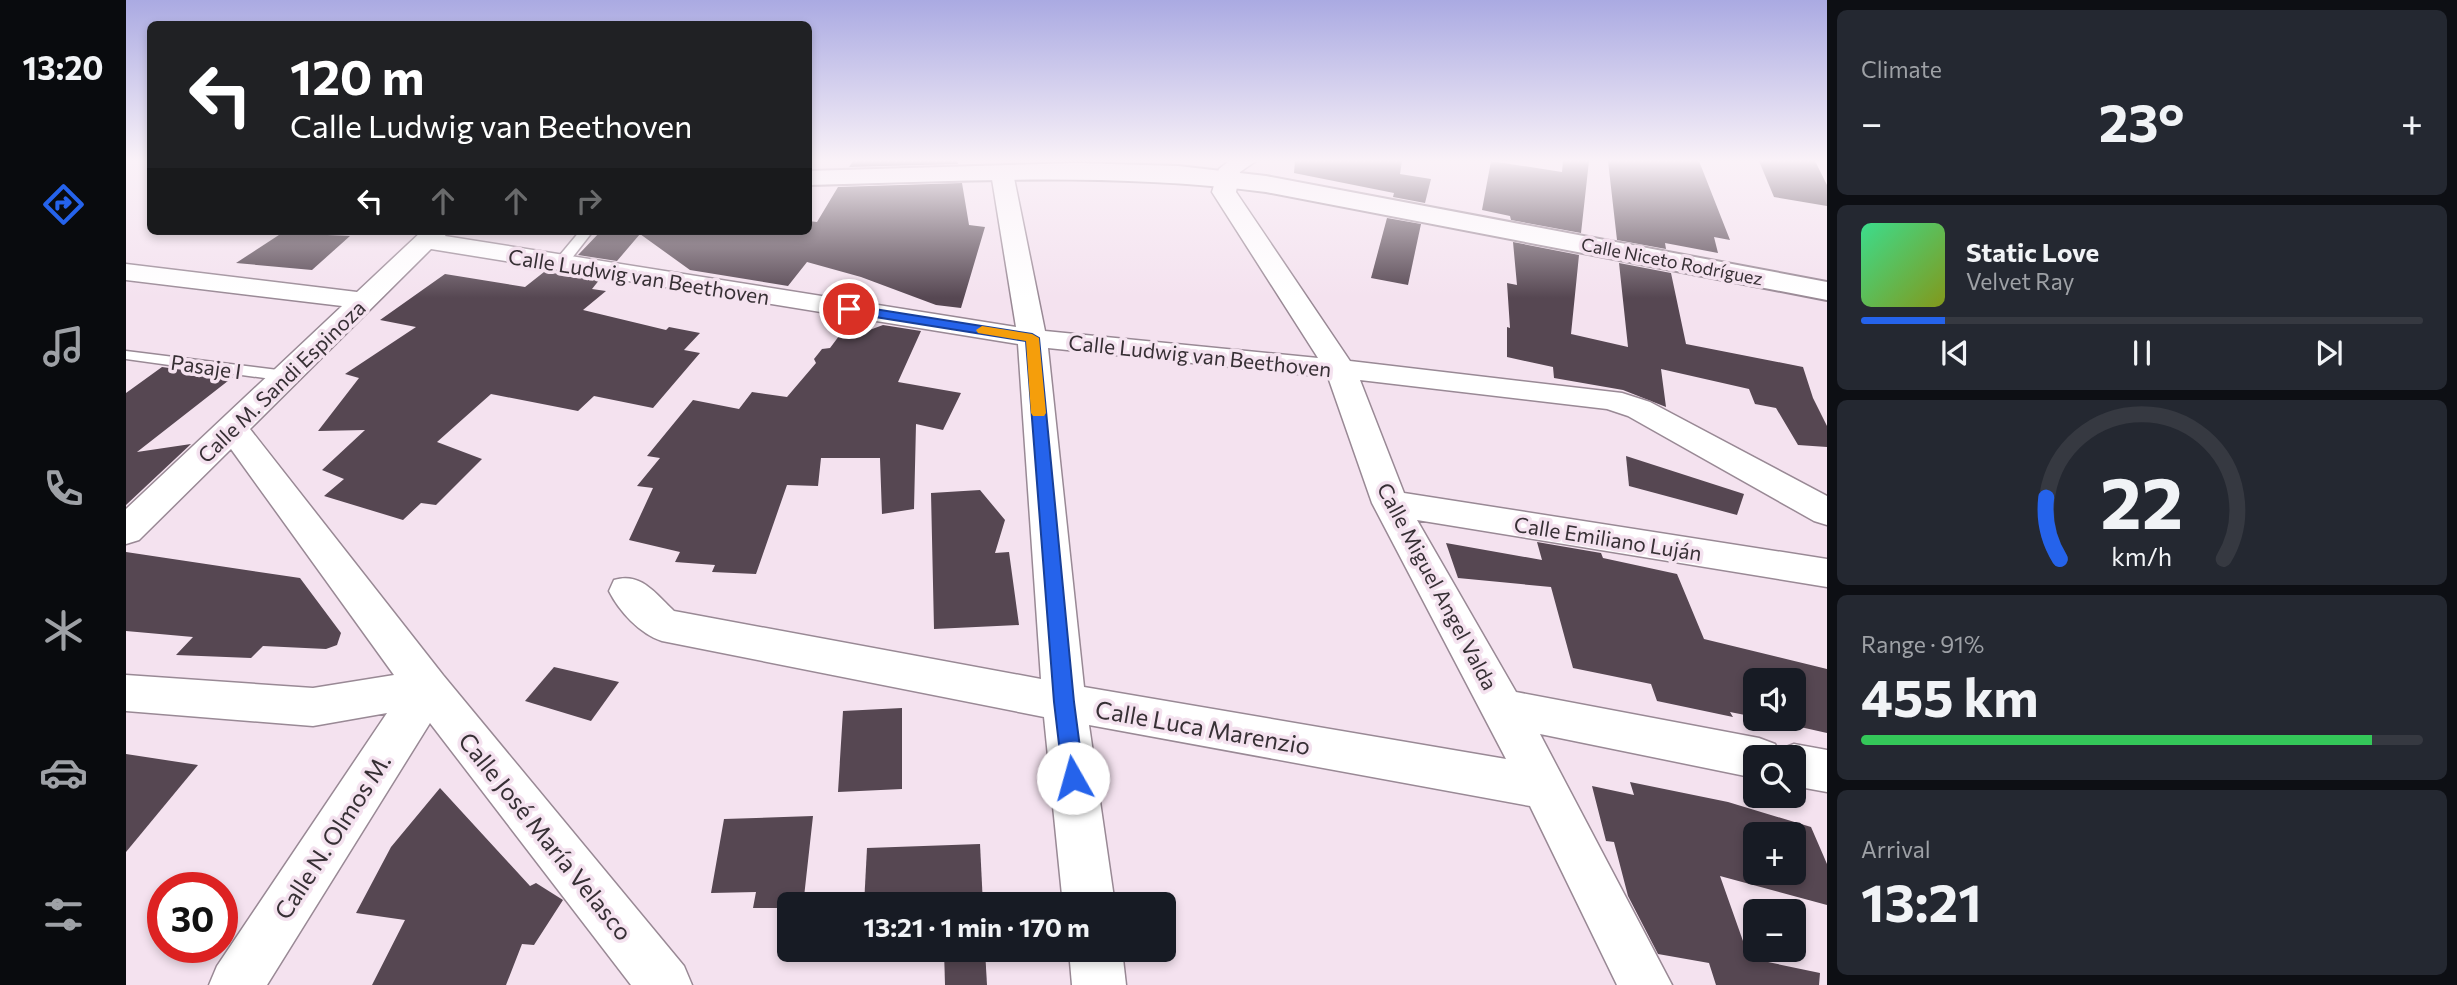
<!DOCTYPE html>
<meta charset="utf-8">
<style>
:root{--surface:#171b24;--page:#242831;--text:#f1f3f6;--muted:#9ea1a6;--line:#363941;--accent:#2563eb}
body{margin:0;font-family:Commissioner,sans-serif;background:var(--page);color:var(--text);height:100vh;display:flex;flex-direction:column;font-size:26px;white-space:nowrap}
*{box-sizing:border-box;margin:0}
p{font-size:23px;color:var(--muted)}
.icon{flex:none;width:38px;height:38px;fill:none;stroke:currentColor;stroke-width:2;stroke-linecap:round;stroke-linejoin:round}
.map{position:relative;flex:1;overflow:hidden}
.drawer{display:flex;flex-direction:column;gap:10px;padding:10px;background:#0d0f14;width:630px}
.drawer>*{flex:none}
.top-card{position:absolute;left:21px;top:21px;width:665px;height:214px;border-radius:10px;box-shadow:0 4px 10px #0003;background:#202124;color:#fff;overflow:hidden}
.fabs{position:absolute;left:1617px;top:668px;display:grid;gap:14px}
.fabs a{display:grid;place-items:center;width:63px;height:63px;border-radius:10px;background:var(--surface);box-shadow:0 4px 10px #0003;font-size:35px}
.speed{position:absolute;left:21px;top:872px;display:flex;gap:14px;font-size:35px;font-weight:700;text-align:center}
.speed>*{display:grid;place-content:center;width:91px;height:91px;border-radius:50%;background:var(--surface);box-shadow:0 4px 10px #0003;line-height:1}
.speed .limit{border:10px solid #d22;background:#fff;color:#111}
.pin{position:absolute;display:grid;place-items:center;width:60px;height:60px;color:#fff;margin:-30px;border:4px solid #fff;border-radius:50%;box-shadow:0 2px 7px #0007}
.me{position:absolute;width:77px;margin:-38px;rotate:353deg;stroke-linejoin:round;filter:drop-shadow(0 0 5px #0008)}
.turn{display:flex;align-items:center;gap:24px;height:147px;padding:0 28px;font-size:32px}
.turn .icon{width:91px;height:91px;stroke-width:2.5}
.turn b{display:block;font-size:49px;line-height:60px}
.lanes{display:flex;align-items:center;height:66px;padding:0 28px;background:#0003;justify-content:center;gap:35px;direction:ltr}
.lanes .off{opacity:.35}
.big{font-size:52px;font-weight:700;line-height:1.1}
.drawer .widget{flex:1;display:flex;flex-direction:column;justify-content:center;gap:10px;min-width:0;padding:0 24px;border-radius:10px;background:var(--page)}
.drawer .dial{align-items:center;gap:0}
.dial svg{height:182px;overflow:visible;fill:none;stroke:var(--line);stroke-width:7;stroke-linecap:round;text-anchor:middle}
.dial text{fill:var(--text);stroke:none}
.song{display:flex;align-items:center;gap:21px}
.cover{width:84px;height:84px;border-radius:10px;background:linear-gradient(135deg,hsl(150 70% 55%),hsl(70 70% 35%))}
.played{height:7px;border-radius:4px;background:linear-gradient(90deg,var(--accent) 15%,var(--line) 15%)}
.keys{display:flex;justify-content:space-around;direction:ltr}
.heat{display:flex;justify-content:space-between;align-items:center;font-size:38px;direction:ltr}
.charge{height:10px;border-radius:5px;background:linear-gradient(90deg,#34c759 91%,var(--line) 0)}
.trip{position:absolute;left:651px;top:892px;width:399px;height:70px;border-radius:10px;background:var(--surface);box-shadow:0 4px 10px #0003;font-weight:700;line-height:70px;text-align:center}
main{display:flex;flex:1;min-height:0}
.menu{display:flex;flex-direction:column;width:126px;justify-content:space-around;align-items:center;background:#090b0e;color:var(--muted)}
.menu .icon{width:49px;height:49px}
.menu .on{color:var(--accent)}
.menu b{font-size:32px;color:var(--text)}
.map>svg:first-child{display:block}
.building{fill:#564752;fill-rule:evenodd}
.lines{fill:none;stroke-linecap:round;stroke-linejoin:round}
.service-casing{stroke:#998995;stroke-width:3}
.minor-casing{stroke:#998995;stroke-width:3}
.tertiary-casing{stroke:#998995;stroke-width:4}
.service{fill:#fff;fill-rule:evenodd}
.minor{fill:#fff;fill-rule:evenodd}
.tertiary{fill:#fff;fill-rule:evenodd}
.route{fill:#2563eb;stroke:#184099;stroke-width:2}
.slow{fill:#f59e0b}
.labels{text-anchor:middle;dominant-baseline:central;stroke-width:7;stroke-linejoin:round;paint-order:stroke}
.far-street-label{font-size:18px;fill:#373035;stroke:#f4e2ef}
.street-label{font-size:21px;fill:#373035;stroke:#f4e2ef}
.near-street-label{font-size:24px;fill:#373035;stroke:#f4e2ef}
</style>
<main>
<nav class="menu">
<b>13:20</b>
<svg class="icon on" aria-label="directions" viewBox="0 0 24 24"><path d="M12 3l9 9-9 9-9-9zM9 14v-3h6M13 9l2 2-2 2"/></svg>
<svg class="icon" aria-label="music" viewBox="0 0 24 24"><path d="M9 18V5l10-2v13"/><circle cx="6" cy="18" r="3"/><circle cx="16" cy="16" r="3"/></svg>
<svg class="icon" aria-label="phone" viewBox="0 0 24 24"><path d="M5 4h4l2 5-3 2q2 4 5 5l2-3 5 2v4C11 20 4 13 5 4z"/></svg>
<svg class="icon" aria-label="climate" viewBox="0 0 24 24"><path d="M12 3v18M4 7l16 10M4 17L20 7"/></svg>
<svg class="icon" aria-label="car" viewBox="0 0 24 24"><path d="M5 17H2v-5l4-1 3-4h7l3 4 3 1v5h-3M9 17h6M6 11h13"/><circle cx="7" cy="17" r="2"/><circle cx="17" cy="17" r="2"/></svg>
<svg class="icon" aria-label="filters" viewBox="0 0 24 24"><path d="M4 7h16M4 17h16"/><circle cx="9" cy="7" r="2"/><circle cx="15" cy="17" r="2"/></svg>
</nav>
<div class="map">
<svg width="1701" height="985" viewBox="0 0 1701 985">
<rect width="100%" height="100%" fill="#f4e2ef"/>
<g class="building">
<polygon points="727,161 831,161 832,164 723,167"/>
<polygon points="1169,161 1276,161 1274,174 1305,179 1299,203 1267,197 1268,193 1168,173"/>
<polygon points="1365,161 1436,172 1437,161 1463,161 1455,233 1385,220 1384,216 1356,210"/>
<polygon points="1482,161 1573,161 1604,240 1588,237 1592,253 1539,243 1540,249 1491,240"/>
<polygon points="1633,161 1689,161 1701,185 1701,206 1648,197"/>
<polygon points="836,183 843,225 859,227 835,308 810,305 735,277 681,262 662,286 564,270 514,234 491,261 452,255 475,231 682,231 682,221 691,222 712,187"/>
<polygon points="1261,218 1295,224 1282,285 1245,278"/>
<polygon points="156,233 224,236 186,270 110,263"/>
<polygon points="1387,242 1453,255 1445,334 1502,347 1493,263 1545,273 1560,344 1677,367 1687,398 1701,426 1701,447 1672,445 1650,408 1629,404 1623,389 1535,369 1540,407 1497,390 1428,378 1427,367 1381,357 1381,327 1384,328 1381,283 1391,285"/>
<polygon points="418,272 474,279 466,289 480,291 457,310 540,330 543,327 574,333 558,350 574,353 527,408 468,396 452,411 365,394 311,442 356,459 310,505 295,503 277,520 198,496 218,479 196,470 239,430 192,431 233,378 219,374 290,327 254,320 319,274 399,287"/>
<polygon points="757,325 795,331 772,382 835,393 817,430 790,424 788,509 756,514 754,458 695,458 692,486 661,485 630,574 586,572 589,565 549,562 554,552 503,540 527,488 511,486 534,458 521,456 567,400 613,409 626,392 661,397 690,363 688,359 696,349 704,348 713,336 722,338"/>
<polygon points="36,367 107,377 11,452 65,444 0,505 0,393"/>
<polygon points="1500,456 1618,494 1611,515 1503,486"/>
<polygon points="854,490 879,520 869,553 883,552 893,625 808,629 805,493"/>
<polygon points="1411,542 1475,553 1477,558 1551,574 1578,639 1701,669 1701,733 1639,719 1668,719 1668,681 1629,681 1629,717 1604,712 1607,717 1531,701 1525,684 1447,668 1425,587 1332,578 1320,543 1416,560"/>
<polygon points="0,552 174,578 215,633 211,645 200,649 137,646 125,658 50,655 67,637 0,631"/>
<polygon points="428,667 493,682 465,721 399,701"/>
<polygon points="776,708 776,789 712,792 717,711"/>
<polygon points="0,754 72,765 0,852"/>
<path d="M1504,782L1602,802L1685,827L1701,864V905L1594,876L1623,958L1694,973L1693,985H1590L1583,963L1532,954L1502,896L1488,842L1480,841L1466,786L1508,795ZM1629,835H1668V873H1629Z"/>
<polygon points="314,788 404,886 410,883 437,900 408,945 396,944 380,985 246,985 279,920 230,913 265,847"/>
<polygon points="687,816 678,897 654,897 653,908 627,908 630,892 585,893 598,819"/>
<polygon points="854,844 857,905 738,905 741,848"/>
<polygon points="818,950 859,950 861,985 819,985"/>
</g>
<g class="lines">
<defs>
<g id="service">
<polygon points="454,231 467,231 439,267 429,267 429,261"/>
<polygon points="0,351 160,371 168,376 160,381 0,359"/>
</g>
<g id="minor">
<path d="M1103,161H1130L1114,172L1110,192L1224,361L1496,393L1524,402L1701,496V525L1688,521L1502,416L1481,409L1234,380L1278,493L1701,559V587L1291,520L1390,692L1633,738L1649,744L1652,750L1668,744L1701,750V792L1668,786V758H1629V778L1414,734L1546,985H1491L1404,806L963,725L989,905H937L918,717L536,641C514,634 493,611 483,591L488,580C515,572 529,593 548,611L915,679L892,344L305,249L124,429L317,675L558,966L566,985H505L304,723L141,985H83L91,966L261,713L187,726L0,711V675L187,688L268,675L105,449L13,540L0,544V509L216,306L0,280V264L231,292L296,231H322L319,236L890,327L865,173L868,168H884L887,173L919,331L1192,358L1086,192L1093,169ZM922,348L1202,377L1246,503L1380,759L958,687Z"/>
<polygon points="943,950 996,950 1000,985 946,985"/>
</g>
<path id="tertiary" d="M951,163L1052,166L1140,176L1701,282V300L1140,192C986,172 837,181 682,185V171Z"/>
</defs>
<use href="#service" class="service-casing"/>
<use href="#minor" class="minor-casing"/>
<use href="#tertiary" class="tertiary-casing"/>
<use href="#service" class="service"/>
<use href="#minor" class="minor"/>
<use href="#tertiary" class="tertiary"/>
</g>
<linearGradient id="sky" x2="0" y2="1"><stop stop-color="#aaaae2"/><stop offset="0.54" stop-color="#faf2f8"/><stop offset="1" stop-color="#faf2f8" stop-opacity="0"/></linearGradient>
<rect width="1701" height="298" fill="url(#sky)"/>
<polygon class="route" points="723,305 906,334 913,338 948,702 958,778 955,785 947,788 940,785 937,778 928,702 900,341 718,312 716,309"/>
<polygon class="slow" points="856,326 906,334 913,338 920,413 918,416 907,416 905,413 900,341 852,333 850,330"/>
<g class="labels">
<g class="far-street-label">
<text transform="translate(1546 261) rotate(11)">Calle Niceto Rodríguez</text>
</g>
<g class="street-label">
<text transform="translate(513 276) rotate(9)">Calle Ludwig van Beethoven</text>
<text transform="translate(1074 355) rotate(6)">Calle Ludwig van Beethoven</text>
<text transform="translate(80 366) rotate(8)">Pasaje I</text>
<text transform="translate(155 381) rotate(-44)">Calle M. Sandi Espinoza</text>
<text transform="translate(1482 538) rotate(9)">Calle Emiliano Luján</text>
<text transform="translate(1312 586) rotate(62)">Calle Miguel Angel Valda</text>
</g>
<g class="near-street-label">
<text transform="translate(1077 727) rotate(10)">Calle Luca Marenzio</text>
<text transform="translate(206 836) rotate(-57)">Calle N. Olmos M.</text>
<text transform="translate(420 836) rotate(51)">Calle José María Velasco</text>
</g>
</g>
</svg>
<div class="fabs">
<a><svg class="icon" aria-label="sound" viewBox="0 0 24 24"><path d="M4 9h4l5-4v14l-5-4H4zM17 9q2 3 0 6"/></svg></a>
<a><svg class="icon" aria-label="search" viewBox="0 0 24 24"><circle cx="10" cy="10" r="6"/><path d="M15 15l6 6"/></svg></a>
<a>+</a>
<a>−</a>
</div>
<div class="speed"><div class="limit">30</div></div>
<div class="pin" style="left:723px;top:309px;background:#d93025"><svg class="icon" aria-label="arrive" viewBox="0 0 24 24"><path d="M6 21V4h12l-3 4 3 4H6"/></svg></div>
<svg class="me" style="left:947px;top:778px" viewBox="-20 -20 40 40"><circle r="19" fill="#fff"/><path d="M0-13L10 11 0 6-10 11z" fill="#2563eb"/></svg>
<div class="trip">13:21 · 1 min · 170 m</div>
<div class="top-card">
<div class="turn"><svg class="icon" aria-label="left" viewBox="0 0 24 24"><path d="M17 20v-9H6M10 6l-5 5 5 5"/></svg><div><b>120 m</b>Calle Ludwig van Beethoven</div></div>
<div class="lanes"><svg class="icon" aria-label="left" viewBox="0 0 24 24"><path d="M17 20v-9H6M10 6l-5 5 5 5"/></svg><svg class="icon off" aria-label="ahead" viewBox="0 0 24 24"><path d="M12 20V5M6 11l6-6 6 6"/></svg><svg class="icon off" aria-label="ahead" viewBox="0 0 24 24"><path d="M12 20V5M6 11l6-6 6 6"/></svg><svg class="icon off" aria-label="right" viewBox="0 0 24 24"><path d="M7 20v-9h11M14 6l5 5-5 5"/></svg></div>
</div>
</div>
<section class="drawer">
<div class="widget"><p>Climate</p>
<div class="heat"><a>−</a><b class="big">23°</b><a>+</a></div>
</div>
<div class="widget">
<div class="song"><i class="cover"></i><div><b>Static Love</b><p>Velvet Ray</p></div></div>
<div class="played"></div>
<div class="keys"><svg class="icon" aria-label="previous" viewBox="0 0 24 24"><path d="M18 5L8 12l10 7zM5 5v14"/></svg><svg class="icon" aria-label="pause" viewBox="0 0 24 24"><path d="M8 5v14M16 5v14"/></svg><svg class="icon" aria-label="next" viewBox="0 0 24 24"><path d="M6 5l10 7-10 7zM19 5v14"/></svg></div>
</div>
<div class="widget dial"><svg viewBox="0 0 100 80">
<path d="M14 69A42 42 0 1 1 86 69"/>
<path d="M14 69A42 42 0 0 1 8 42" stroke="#2563eb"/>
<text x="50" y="56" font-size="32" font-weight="700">22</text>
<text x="50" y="72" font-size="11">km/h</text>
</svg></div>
<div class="widget"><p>Range · 91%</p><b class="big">455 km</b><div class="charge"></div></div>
<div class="widget"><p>Arrival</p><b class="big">13:21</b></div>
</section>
</main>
